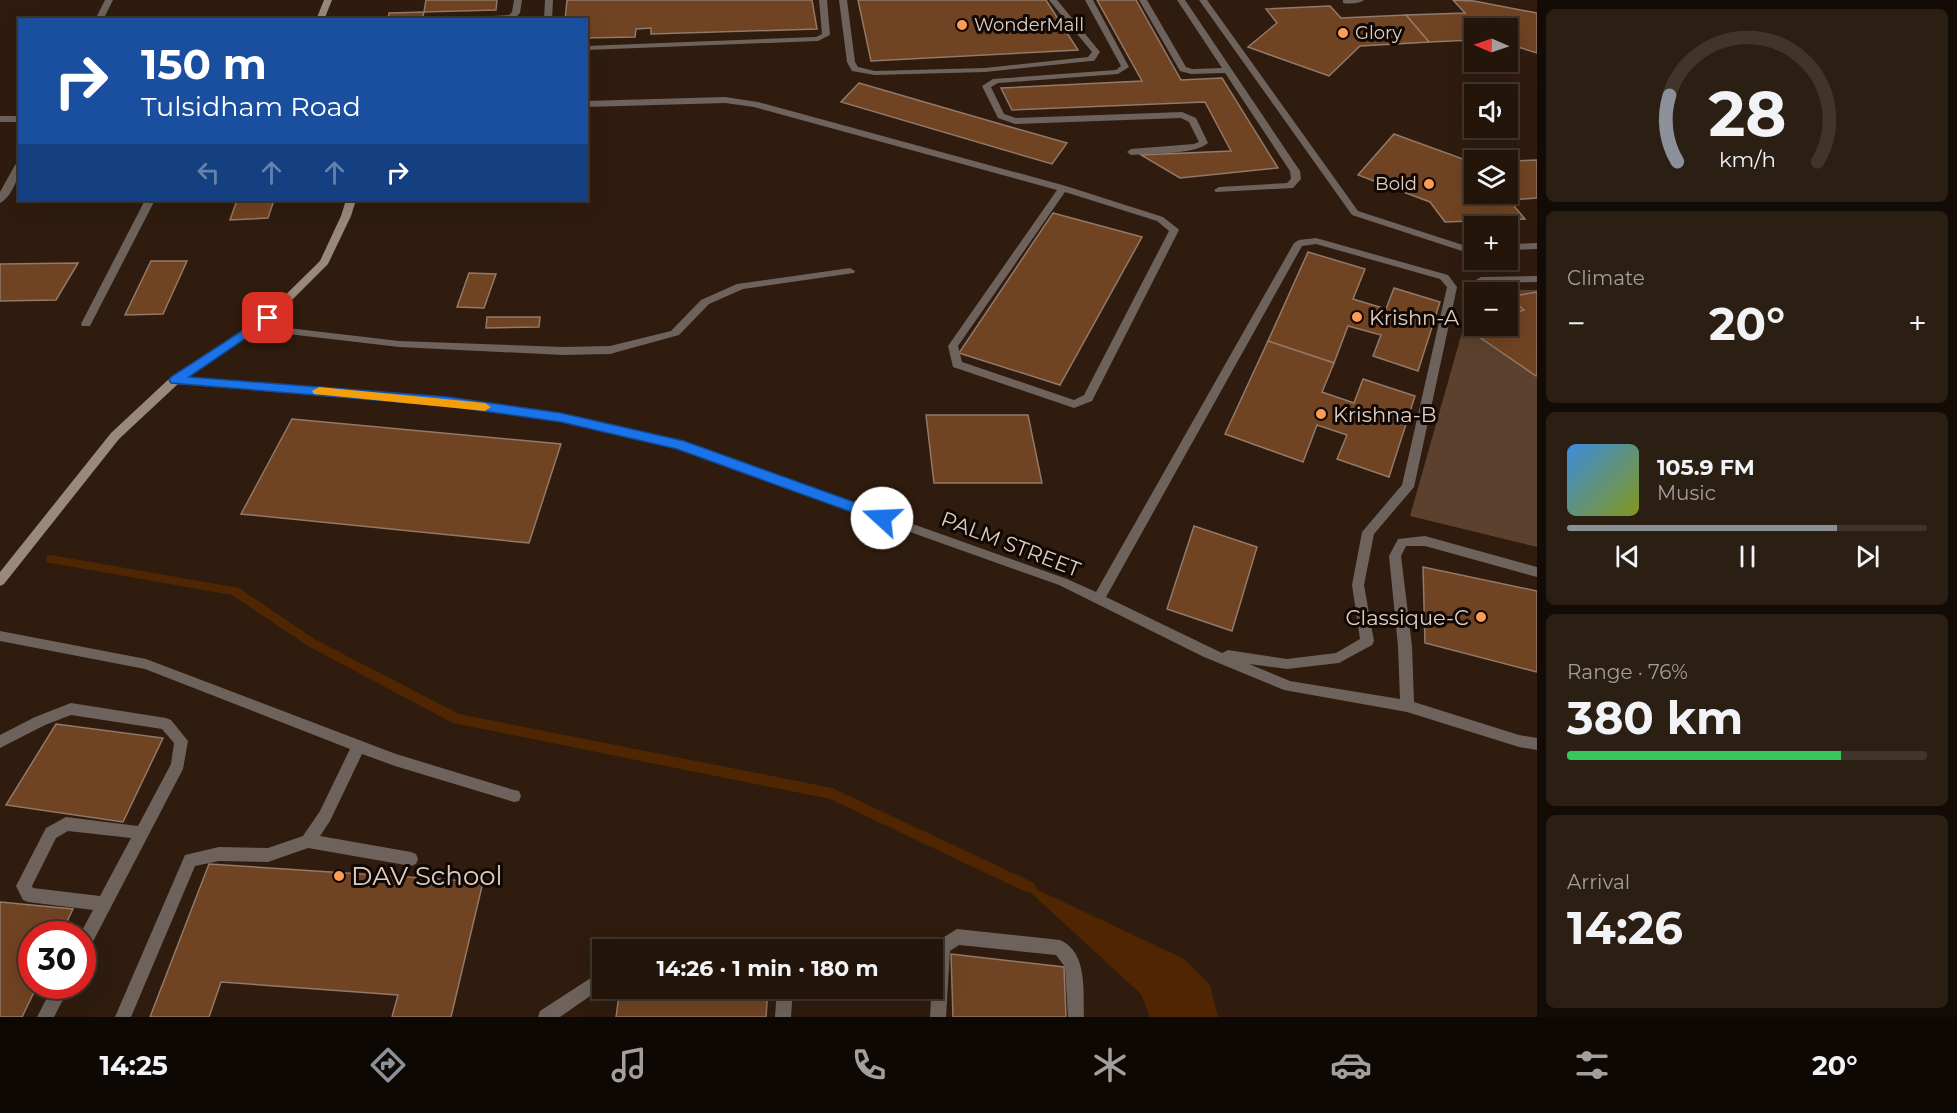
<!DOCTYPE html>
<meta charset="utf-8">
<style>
:root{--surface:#23150a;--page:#2b1e13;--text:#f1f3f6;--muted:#a39f9c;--line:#40342b;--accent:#8c9099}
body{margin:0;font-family:Montserrat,sans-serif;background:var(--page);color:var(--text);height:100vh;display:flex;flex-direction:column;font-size:22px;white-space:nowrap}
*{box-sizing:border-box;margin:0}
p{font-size:20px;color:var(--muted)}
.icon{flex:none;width:33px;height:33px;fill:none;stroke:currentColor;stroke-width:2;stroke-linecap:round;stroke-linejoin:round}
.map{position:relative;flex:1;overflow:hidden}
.drawer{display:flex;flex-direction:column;gap:9px;padding:9px;background:#130c06;width:420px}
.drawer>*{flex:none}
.guide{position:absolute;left:18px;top:18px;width:570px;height:183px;border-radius:0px;box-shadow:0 6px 24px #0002,0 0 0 2px var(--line);background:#1a4fa0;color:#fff;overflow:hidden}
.needle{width:39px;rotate:272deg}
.buttons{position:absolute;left:1464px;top:18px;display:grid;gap:12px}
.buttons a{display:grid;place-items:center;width:54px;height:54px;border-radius:0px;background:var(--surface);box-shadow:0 6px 24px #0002,0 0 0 2px var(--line);font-size:30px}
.speed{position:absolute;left:18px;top:921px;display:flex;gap:12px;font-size:30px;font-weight:700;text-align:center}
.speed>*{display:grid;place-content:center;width:78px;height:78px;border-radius:50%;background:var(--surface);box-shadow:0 6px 24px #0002,0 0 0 2px var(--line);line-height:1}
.speed .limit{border:9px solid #d22;background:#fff;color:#111}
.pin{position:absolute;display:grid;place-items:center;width:51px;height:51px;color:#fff;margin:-26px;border-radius:12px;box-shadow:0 3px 9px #0006}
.me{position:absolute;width:66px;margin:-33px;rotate:290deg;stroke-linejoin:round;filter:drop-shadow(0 0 4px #0008)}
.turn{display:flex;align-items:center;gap:21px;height:126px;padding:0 24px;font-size:27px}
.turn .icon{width:78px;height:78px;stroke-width:2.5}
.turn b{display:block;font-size:42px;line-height:51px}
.lanes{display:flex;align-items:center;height:57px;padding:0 24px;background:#0003;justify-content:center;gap:30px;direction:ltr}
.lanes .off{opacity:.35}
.big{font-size:45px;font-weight:700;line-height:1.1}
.drawer .widget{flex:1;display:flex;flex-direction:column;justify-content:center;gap:9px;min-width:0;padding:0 21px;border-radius:9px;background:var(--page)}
.drawer .dial{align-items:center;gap:0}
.dial svg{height:156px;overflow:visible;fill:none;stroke:var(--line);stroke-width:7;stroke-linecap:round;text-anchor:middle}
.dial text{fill:var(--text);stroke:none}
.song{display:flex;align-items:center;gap:18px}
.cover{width:72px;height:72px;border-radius:9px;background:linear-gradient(135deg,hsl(210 70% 55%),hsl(70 70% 35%))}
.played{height:6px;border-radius:3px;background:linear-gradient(90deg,var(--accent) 75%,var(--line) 75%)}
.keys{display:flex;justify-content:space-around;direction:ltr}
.heat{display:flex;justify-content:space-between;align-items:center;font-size:33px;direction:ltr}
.charge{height:9px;border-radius:4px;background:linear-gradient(90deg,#34c759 76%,var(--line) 0)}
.trip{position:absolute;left:592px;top:939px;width:351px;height:60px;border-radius:0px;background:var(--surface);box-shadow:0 6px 24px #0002,0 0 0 2px var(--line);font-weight:700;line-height:60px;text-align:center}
.tabs{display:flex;height:96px;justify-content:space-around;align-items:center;background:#0e0804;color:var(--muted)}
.tabs .icon{width:42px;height:42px}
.tabs .on{color:var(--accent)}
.tabs b{font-size:27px;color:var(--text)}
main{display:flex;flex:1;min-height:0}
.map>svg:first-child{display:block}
.green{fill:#5c412e;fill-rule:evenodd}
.water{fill:#502602}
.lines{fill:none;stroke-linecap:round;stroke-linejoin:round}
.stream{fill:#502602;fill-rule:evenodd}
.building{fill:#704322;stroke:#927969;stroke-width:1.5}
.lane{fill:#6d635c;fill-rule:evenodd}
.street{fill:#6d635c;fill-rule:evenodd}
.secondary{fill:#99887d;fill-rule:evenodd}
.route{fill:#1a73e8;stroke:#114b97;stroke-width:1.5}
.slow{fill:#f59e0b}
.poi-dot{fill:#fd9d55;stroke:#110804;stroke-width:2}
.labels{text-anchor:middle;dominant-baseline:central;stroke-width:6;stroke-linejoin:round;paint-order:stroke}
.far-poi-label{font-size:18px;fill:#ddcfc6;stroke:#110804;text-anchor:start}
.poi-label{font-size:21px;fill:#ddcfc6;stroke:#110804;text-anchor:start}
.street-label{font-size:21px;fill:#ddcfc6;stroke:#110804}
.near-poi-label{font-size:26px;fill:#ddcfc6;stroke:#110804;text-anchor:start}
</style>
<main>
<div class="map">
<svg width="1537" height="1017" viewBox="0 0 1537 1017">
<rect width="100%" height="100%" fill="#2f1c0e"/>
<path class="green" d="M1474,290H1537V547L1410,516ZM1474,292H1508V326H1474Z"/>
<polygon class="water" points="1017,880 1184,959 1210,985 1218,1017 1150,1017 1141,994"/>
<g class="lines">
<polygon class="stream" points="51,555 239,588 316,640 459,714 832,788 1034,883 1036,887 1034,891 1029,893 1024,891 830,799 453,723 308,646 232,595 51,563 47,562 46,559 47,556"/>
</g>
<g class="building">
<polygon points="426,0 497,0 496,10 424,12"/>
<polygon points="567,0 812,0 817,29 651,34 651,28 636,29 635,37 586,38 586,20 565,20"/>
<polygon points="858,0 1046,0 1078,50 871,61"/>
<polygon points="1097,0 1136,0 1181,80 1222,78 1278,168 1180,178 1141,155 1231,151 1205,102 1012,110 1001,88 1142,81"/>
<polygon points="1453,0 1474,1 1537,13 1537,53 1508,44 1508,28 1474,28 1474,40 1429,42 1406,15 1465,13"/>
<polygon points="1330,6 1341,18 1406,15 1429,42 1360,46 1329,76 1248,47 1277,23 1266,9"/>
<polygon points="424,12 422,20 388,20 389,13"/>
<polygon points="859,83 1007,126 1067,143 1052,164 841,102"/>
<polygon points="1394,134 1474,163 1474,194 1508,194 1508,161 1537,160 1537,198 1509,200 1525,219 1445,222 1430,202 1358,175"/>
<polygon points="237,200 274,200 268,218 230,220"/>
<polygon points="1053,213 1142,237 1060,385 959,353"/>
<polygon points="1308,252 1365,269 1353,299 1386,309 1394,288 1440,302 1418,371 1373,356 1381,335 1348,326 1334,363 1268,341"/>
<polygon points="151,261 187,261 163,314 125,315"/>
<polygon points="78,263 56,300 0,301 0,264"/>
<polygon points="469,273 496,274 484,308 457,307"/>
<polygon points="1537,292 1537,374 1536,376 1475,334 1487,326 1508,326 1508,315 1524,310 1508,297"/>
<polygon points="487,317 540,317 539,327 486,328"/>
<polygon points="1268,341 1334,363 1322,392 1354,403 1363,379 1415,396 1389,477 1337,459 1347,435 1317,425 1303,462 1225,434"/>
<polygon points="926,415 1028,415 1042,483 934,483"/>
<polygon points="292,419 561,444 529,543 241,514"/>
<polygon points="1194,526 1257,547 1232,631 1167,609"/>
<polygon points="1423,567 1537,591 1537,672 1425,643"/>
<polygon points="56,724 163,738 123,822 6,805"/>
<polygon points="209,864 483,882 451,1017 392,1017 398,995 221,982 209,1017 150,1017"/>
<polygon points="0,902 73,909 61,934 32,934 32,986 37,986 22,1017 0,1017"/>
<polygon points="951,954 1064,967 1066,1017 953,1017"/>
<polygon points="620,988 768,988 766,1017 616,1017"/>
</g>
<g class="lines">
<g class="lane">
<polygon points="105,0 113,0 103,20 95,20"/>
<polygon points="545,0 553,0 552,20 544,20"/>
<polygon points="819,0 827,0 830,35 818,41 586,50 586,46 816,37 822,34"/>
<polygon points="839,0 847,0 855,62 858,67 875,71 985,68 1088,57 1092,52 1049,0 1057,0 1100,52 1094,61 1091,61 985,72 875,75 852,71 847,62"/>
<path d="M725,97L758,102L1066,186L1163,217L1177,228L1179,230L1092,401L1074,408L953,367L948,346L1057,190L754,107L725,103L586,107V101ZM1065,192L1157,221L1169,231L1084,395L1074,400L962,362L958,346Z"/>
<rect x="0" y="116" width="20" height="6"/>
<path d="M20,162C20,175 12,197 0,203V192L15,165Z"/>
<polygon points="145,200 155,200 91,324 90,326 82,326 81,324"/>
<polygon points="0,631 146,659 396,754 514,790 519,791 521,796 519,801 514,802 395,766 362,754 330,821 320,836 411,852 416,854 418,859 416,864 411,866 308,848 268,862 219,861 195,866 131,1017 115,1017 185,855 219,847 268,848 303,836 320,811 350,749 145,669 0,641"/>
</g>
<g class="street">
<polygon points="514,0 522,0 520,13 514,19 455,20 459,18 509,15 512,12"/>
<path d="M1085,0H1093L1129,67L1118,74L998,83L991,87L1004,114L1016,118L1182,112L1196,118L1208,143C1194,155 1151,153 1131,155L1127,152L1131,149L1194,144L1199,142L1189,122L1181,118L1015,124L998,118L982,86L993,79L1116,70L1121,66Z"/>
<polygon points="1139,0 1147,0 1186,67 1192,69 1222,68 1177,0 1185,0 1300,171 1301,179 1293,188 1216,192 1214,190 1219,187 1287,183 1291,179 1290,171 1225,73 1191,74 1180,71"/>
<polygon points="1199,0 1207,0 1358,211 1466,246 1474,246 1474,252 1462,251 1352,215"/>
<path d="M1343,0H1364C1359,4 1349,4 1343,3Z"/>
<path d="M1316,238L1448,275L1457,287L1414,487L1374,534L1364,585L1374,641L1372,645L1339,663L1287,669L1249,664L1290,681L1400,699L1398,646L1389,556L1398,539L1425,536L1537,567V577L1425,546H1406L1401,556L1412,646L1414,702L1519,735L1537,738V750L1519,747L1407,712L1284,690L1204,657L1059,585L677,449L561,421L448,406L175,384L170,380L175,376L448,398L561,413L683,442L1067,579L1096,592L1294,243L1299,240ZM1316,244L1440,279L1447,287L1402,485L1362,532L1352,585L1360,639L1336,653L1287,659L1228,650L1222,653L1106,597L1302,246Z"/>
<polygon points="1537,243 1537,249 1508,250 1508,244"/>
<polygon points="850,268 855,271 854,273 743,289 709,304 679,335 610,354 563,355 399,347 288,334 257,328 252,325 257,322 288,328 399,341 563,347 610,346 671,331 701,300 737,284"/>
<polygon points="1537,276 1537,282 1481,283 1476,280 1481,277"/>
<path d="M71,703L166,718L171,720L188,741L183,769L88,951L82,953V934H80L93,910L28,902L23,900L16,886L46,828L66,817L138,826L171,764L174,743L162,729L71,715L45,725L0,748V735L35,717ZM68,831L131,838L100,896L33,888L32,886L56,838Z"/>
<path d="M957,929L1060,940C1088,952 1083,992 1084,1017H1068L1065,967L1056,955L959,945L950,951L946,1017H930L934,947L936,942Z"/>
<polygon points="603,970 603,987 560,1017 538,1017 540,1011"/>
<polygon points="53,986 70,986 54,1017 37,1017"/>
<polygon points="777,988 793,988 791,1017 775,1017"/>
</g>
<g class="secondary">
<polygon points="324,0 332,0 324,20 316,20"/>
<polygon points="346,200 356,200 351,216 328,264 272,320 179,383 119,439 4,584 0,586 0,572 111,433 171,377 264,316 320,261 341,216"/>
</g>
</g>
<polygon class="route" points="268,314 272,315 272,320 189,377 448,397 561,413 684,441 887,514 889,518 882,523 677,449 561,422 448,406 171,383 169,380 171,377"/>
<polygon class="slow" points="319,387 485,403 491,407 485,411 314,394 312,391"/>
<g class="poi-dot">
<circle cx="962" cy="25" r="6"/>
<circle cx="1343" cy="33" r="6"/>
<circle cx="1429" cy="184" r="6"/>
<circle cx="1357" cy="317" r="6"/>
<circle cx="1321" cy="414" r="6"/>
<circle cx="1481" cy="617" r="6"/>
<circle cx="339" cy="876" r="6"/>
</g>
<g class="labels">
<g class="far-poi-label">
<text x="974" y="25">WonderMall</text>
<text x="1355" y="33">Glory</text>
<text x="1417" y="184" text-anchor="end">Bold</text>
</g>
<g class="poi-label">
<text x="1369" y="317">Krishn-A</text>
<text x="1333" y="414">Krishna-B</text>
<text x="1469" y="617" text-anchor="end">Classique-C</text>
</g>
<g class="street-label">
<text transform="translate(1011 544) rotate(21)">PALM STREET</text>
</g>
<g class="near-poi-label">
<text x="351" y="876">DAV School</text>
</g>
</g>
</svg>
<div class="buttons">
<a><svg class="needle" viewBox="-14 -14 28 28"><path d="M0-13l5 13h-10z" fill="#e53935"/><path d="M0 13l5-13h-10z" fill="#a39f9c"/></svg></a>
<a><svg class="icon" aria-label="sound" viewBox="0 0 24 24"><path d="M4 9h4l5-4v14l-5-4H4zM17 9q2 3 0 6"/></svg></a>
<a><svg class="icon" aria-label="layers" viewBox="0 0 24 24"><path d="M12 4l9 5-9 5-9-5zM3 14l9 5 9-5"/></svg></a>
<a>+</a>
<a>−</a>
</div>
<div class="speed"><div class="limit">30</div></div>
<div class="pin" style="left:268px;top:318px;background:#d93025"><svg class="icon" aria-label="arrive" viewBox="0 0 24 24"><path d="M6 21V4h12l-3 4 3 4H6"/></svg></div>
<svg class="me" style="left:882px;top:518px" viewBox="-20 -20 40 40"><circle r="19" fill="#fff"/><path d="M0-13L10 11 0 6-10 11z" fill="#1a73e8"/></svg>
<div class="trip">14:26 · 1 min · 180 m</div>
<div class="guide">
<div class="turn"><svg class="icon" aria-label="right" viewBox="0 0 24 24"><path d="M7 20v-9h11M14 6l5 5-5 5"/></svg><div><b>150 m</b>Tulsidham Road</div></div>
<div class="lanes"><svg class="icon off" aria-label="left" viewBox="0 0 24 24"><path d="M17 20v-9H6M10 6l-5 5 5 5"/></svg><svg class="icon off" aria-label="ahead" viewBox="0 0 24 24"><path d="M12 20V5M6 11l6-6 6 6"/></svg><svg class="icon off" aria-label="ahead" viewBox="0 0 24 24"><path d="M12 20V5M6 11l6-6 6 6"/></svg><svg class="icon" aria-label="right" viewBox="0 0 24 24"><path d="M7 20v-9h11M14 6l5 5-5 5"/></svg></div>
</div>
</div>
<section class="drawer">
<div class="widget dial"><svg viewBox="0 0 100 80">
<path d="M14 69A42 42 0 1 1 86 69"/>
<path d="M14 69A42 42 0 0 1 10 35" stroke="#8c9099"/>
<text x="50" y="56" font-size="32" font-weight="700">28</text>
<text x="50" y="72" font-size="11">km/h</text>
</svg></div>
<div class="widget"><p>Climate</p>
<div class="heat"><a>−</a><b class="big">20°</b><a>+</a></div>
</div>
<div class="widget">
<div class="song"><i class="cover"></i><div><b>105.9 FM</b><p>Music</p></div></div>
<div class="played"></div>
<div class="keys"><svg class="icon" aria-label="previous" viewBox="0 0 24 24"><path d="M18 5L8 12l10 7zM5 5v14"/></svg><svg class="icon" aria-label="pause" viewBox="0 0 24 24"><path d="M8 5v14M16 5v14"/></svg><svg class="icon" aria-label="next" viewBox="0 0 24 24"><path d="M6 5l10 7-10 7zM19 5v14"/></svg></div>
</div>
<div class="widget"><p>Range · 76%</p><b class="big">380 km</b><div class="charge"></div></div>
<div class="widget"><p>Arrival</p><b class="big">14:26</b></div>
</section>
</main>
<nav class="tabs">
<b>14:25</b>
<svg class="icon on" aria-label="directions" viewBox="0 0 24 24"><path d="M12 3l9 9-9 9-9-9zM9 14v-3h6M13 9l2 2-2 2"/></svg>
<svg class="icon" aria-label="music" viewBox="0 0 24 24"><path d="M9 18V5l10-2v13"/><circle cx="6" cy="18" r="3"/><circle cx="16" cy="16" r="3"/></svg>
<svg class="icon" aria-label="phone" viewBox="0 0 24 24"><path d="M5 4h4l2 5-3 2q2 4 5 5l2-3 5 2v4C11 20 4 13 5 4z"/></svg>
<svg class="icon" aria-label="climate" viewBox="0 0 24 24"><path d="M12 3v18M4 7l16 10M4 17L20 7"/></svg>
<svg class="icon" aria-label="car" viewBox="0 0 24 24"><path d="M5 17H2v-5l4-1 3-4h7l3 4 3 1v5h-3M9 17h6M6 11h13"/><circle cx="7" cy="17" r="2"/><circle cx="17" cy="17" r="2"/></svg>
<svg class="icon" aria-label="filters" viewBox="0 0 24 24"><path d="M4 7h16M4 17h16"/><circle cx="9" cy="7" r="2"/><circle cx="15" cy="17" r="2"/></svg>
<b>20°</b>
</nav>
